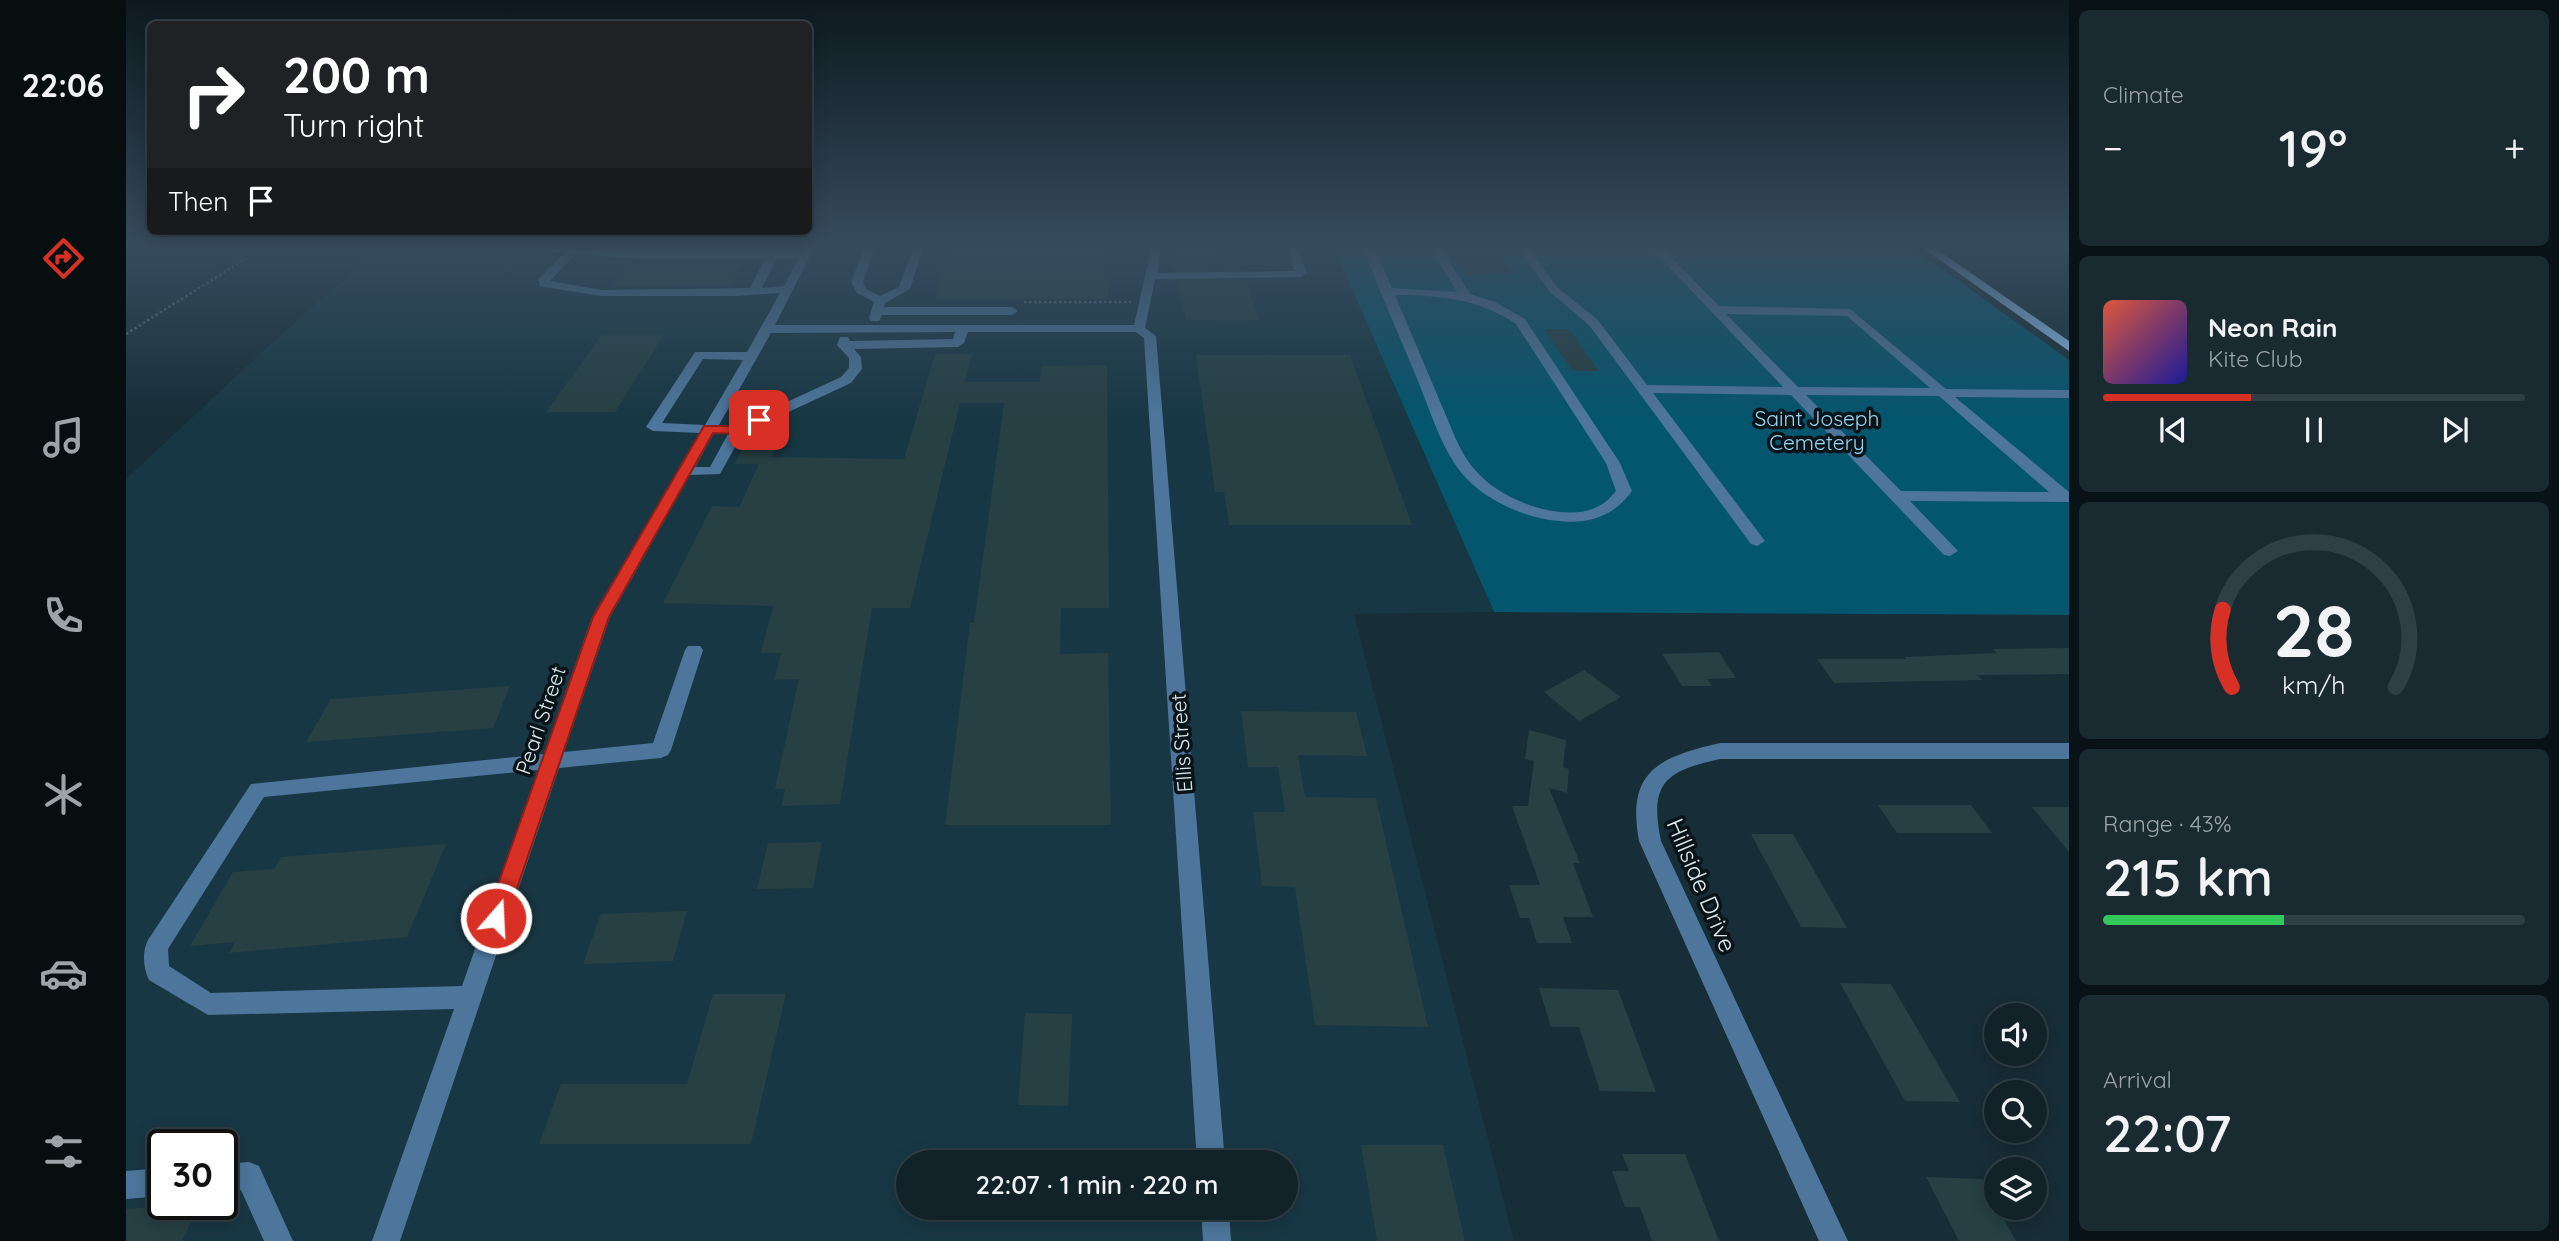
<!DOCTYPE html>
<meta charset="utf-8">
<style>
:root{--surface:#112229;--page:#1a2a31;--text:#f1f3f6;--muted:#9ca4a8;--line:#303f46;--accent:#d93025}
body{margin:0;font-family:Quicksand,sans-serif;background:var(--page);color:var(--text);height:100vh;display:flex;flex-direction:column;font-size:26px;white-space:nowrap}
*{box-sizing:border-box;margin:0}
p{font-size:23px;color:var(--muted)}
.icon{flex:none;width:38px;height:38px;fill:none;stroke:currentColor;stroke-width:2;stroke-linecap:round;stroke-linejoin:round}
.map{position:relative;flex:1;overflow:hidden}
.details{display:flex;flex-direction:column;gap:10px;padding:10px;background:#091317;width:490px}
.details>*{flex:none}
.banner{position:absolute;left:21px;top:21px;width:665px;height:214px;border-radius:10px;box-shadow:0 4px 18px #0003,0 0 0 2px var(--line);background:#202124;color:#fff;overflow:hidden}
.tools{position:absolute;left:1858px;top:1003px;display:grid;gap:14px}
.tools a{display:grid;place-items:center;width:63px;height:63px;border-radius:50%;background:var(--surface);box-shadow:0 4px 18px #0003,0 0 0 2px var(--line);font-size:35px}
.speed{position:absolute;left:21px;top:1129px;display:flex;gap:14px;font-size:35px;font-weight:700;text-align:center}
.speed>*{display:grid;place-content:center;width:91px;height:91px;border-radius:50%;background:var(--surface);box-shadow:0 4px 18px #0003,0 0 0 2px var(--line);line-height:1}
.speed .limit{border:4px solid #111;border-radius:10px;background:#fff;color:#111}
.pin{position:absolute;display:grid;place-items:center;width:60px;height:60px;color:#fff;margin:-30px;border-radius:14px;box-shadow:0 4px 10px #0006}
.me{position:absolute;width:77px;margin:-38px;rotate:19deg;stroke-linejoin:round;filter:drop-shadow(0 0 5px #0008)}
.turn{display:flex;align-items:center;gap:24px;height:147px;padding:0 21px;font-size:32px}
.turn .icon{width:91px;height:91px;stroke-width:2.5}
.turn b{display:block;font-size:49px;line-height:60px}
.then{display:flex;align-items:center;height:66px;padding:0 21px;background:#0003;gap:14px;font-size:26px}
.big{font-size:52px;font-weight:600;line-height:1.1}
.details .widget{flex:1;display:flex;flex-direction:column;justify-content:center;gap:10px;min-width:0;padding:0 24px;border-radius:10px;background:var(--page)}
.details .dial{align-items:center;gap:0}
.dial svg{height:182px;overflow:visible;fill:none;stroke:var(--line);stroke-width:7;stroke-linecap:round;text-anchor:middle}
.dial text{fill:var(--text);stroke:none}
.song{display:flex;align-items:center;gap:21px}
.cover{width:84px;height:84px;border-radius:10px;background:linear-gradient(135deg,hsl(10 70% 55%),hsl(240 70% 35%))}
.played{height:7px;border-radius:4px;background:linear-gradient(90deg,var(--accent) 35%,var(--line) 35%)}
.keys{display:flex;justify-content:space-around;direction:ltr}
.heat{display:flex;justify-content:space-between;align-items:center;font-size:38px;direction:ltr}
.charge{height:10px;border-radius:5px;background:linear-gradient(90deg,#34c759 43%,var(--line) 0)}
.trip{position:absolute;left:770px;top:1150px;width:402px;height:70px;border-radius:35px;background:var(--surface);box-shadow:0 4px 18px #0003,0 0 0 2px var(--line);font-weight:600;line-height:70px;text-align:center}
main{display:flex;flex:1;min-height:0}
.tab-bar{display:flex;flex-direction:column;width:126px;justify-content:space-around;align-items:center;background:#070e10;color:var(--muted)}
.tab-bar .icon{width:49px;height:49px}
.tab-bar .on{color:var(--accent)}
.tab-bar b{font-size:32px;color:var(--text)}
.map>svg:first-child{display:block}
.built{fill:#183744;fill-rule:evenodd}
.green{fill:#04556e}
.building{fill:#264044}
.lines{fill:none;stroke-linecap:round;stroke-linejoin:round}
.path{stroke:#5c6f78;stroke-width:2.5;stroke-dasharray:2.5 2.5;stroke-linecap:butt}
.minor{fill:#4e769c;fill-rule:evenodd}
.major{fill:#90c1f0;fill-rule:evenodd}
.route{fill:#d93025;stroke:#8d1f18;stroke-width:2}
.labels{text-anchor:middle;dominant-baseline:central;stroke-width:7;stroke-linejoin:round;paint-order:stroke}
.park-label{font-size:21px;fill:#92d7f6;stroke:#0a1418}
.street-label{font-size:21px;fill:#dceaf0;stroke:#0a1418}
.near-street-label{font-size:24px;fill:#dceaf0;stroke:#0a1418}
</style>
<main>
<nav class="tab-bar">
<b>22:06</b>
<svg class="icon on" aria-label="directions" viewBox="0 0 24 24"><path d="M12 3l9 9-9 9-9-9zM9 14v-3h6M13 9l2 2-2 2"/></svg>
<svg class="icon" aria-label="music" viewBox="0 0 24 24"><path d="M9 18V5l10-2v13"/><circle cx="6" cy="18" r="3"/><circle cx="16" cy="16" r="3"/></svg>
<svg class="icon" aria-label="phone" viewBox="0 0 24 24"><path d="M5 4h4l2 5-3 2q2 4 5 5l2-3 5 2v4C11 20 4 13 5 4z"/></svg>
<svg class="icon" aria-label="climate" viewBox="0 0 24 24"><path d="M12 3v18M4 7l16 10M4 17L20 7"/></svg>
<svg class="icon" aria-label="car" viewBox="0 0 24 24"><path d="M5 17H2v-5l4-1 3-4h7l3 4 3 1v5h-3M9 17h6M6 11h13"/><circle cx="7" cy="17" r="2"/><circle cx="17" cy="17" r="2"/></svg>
<svg class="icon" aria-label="filters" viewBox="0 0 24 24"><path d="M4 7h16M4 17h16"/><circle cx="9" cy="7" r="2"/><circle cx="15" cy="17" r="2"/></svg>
</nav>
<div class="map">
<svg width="1943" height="1241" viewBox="0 0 1943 1241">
<rect width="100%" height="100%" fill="#172d37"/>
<path class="built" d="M257,246H1207L1368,612L1228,614L1388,1241H0V479L150,339ZM37,1144H96V1204H37ZM782,1162H1160V1208H782Z"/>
<polygon class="green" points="1207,246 1776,246 1812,266 1943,360 1943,615 1368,612"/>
<g class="building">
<polygon points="824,246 982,246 982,299 810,299"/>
<polygon points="1048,246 1097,246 1096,269 1045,270"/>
<polygon points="1322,246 1367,246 1388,274 1340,275"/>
<polygon points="504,264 617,264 605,285 486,287"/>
<polygon points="1120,280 1133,320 1060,321 1052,281"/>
<polygon points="1418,329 1443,329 1473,371 1446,371"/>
<polygon points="476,335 538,335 489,412 420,412"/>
<polygon points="809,354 846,354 839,382 914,382 915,366 981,365 983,608 935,608 934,654 982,653 985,825 819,825 844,623 848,623 878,403 834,403 784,608 746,608 714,804 656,806 659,789 649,789 673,679 648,680 655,653 635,653 647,606 537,603 586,506 613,507 633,464 609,464 621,440 653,440 646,457 778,459"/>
<polygon points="1070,355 1224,355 1286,525 1103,525 1098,492 1089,492"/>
<polygon points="1943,648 1943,674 1851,675 1856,680 1708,683 1691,659 1780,659 1779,657 1871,653 1867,649"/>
<polygon points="1593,652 1610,678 1581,679 1586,686 1556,686 1536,654"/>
<polygon points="1458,670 1495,697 1453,721 1418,692"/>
<polygon points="384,686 367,728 180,742 205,699"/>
<polygon points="1115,711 1230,712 1241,756 1172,755 1179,797 1250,798 1302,1027 1189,1025 1169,887 1136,886 1127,812 1159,812 1152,767 1122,767"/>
<polygon points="1403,730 1440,740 1437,767 1443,769 1441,793 1423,788 1454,863 1447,863 1467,917 1437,917 1446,943 1411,943 1403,918 1394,918 1383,885 1414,885 1386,806 1402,806 1408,761 1399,759"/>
<polygon points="1752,805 1845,805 1866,833 1771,833"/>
<polygon points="1906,807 1943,807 1943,852"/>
<polygon points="1625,834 1667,834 1721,928 1675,927"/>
<polygon points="696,842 687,888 631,889 642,843"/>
<polygon points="320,844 281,937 103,953 109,942 64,946 107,872 148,869 155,857"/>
<polygon points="561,911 547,961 457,964 475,914"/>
<polygon points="1714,983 1765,984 1834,1102 1779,1101"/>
<polygon points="1413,988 1492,990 1530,1092 1474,1091 1453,1027 1425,1027"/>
<polygon points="587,994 660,994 625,1144 413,1144 435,1084 561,1084"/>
<polygon points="899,1013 946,1014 942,1106 892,1105"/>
<polygon points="1235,1145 1317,1145 1339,1241 1251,1241"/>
<polygon points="1496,1154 1559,1154 1593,1241 1526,1241 1514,1207 1499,1207 1486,1171 1503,1171"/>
<polygon points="1800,1177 1856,1179 1890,1241 1833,1241"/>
<polygon points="58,1204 74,1204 56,1241 0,1241 0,1209"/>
</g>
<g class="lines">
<g class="path">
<polyline points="898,302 1005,302"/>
<polyline points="0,334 140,246"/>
</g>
<g class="minor">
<path d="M398,246L517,253H675L679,246H689L649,325H1008L1026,246H1036L1031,273L1168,271L1162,249L1171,247L1181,274L1175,277L1029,279L1019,328L1030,336L1099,1162H1071L1018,338L1010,332H842L838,343L832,347L728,349L735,357L736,369L725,383L617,433L594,474L564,475L484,617L438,752L527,743L559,650L562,646H574L577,650L545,750L542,755L535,758L433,768L274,1241H246L328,1009L82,1015L23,980C17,968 16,951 22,940L125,784L418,754L466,617L574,433L527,431L520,427L569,352H621L654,293L609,296H476L418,287L414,286L412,280L438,253L403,249ZM449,254L517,259H639L624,288L476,290L424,281ZM650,259H672L658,286L636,288ZM829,332L827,339L724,341L722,337H714L711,345L723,358V368L715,377L609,426L593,425L645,333ZM577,359L617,360L579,425L536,423ZM588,433L602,434L584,467H569ZM412,770L336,986L85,993L43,966L42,949L138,797Z"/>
<polygon points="739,246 749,246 737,282 740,289 754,296 773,287 788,246 798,246 784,289 759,303 758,307 886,307 892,311 886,315 756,315 753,321 745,321 743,318 748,302 731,293 725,282"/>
<path d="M1237,246H1247L1266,288L1331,292L1303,246H1313L1344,294L1369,302L1399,319L1494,463L1506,491C1487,517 1463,524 1432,521C1400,518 1363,502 1341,479C1315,452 1304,408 1289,374C1272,332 1252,289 1237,246ZM1269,295C1313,295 1353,299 1390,324L1480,463L1490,491C1475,510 1458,514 1434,512C1404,509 1369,493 1349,470C1333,452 1325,426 1315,404C1300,368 1284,331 1269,295Z"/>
<path d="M1390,246H1400L1432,288L1471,319L1521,385L1657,387L1523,246H1534L1593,306L1724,309L1820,389L1943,390V398L1829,397L1943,492V502L1784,501L1832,551L1824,556L1818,555L1665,395L1527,393L1639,541L1631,546L1625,544L1463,325L1424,292ZM1600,314L1721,316L1804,388L1672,387ZM1680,395L1813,396L1923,492L1775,491Z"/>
<polygon points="1937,246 1943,246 1943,250 1939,249"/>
<path d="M1594,743H1943V759H1594C1539,771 1523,783 1535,841L1722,1241H1693L1513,841C1500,771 1533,757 1594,743Z"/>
<polygon points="123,1162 133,1166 167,1241 138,1241 115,1190 96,1192 96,1164"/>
<polygon points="37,1168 37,1196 0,1199 0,1171"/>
<polygon points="1075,1208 1103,1208 1105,1241 1077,1241"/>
</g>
<polygon class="major" points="1794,246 1806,246 1943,341 1943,351"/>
</g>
<linearGradient id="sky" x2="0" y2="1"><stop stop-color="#0d191e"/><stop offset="0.59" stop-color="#364c5e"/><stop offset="1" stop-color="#364c5e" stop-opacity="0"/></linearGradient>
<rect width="1943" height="419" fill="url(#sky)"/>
<polygon class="route" points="633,416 639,420 638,423 611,434 587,433 483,617 381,918 378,924 370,927 363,924 360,918 467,617 578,426 609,426"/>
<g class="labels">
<g class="park-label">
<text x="1691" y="418">Saint Joseph<tspan x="1691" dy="24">Cemetery</tspan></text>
</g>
<g class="street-label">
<text transform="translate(414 720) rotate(-71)">Pearl Street</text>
<text transform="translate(1055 743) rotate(-94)">Ellis Street</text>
</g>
<g class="near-street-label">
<text transform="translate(1576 885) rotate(67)">Hillside Drive</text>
</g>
</g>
</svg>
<div class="tools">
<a><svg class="icon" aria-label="sound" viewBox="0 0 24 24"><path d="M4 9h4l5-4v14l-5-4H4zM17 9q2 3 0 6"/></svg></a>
<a><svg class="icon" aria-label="search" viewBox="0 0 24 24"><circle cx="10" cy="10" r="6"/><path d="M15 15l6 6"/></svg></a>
<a><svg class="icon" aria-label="layers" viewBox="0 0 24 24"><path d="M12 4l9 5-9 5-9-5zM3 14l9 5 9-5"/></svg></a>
</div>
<div class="speed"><div class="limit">30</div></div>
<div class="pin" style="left:633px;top:420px;background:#d93025"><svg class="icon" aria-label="arrive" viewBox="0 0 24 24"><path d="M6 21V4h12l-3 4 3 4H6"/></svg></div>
<svg class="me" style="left:370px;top:918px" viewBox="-20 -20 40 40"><circle r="17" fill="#d93025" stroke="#fff" stroke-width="3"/><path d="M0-11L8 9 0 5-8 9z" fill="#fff"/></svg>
<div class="trip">22:07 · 1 min · 220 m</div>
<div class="banner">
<div class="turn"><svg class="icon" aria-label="right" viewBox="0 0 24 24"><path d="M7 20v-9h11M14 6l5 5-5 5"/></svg><div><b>200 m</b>Turn right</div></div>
<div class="then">Then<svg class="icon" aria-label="arrive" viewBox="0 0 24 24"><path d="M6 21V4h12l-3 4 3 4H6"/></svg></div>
</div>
</div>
<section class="details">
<div class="widget"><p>Climate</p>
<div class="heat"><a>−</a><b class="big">19°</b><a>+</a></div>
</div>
<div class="widget">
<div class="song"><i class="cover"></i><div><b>Neon Rain</b><p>Kite Club</p></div></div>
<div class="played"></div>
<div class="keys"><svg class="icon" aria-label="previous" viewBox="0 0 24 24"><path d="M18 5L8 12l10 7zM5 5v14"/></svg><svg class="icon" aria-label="pause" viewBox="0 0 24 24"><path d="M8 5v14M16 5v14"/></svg><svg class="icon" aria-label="next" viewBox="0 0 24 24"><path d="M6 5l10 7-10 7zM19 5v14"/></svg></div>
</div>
<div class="widget dial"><svg viewBox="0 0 100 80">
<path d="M14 69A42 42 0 1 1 86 69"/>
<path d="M14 69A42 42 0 0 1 10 35" stroke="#d93025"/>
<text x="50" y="56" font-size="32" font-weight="700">28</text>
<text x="50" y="72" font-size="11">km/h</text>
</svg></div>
<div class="widget"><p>Range · 43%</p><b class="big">215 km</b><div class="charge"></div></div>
<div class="widget"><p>Arrival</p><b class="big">22:07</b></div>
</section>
</main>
